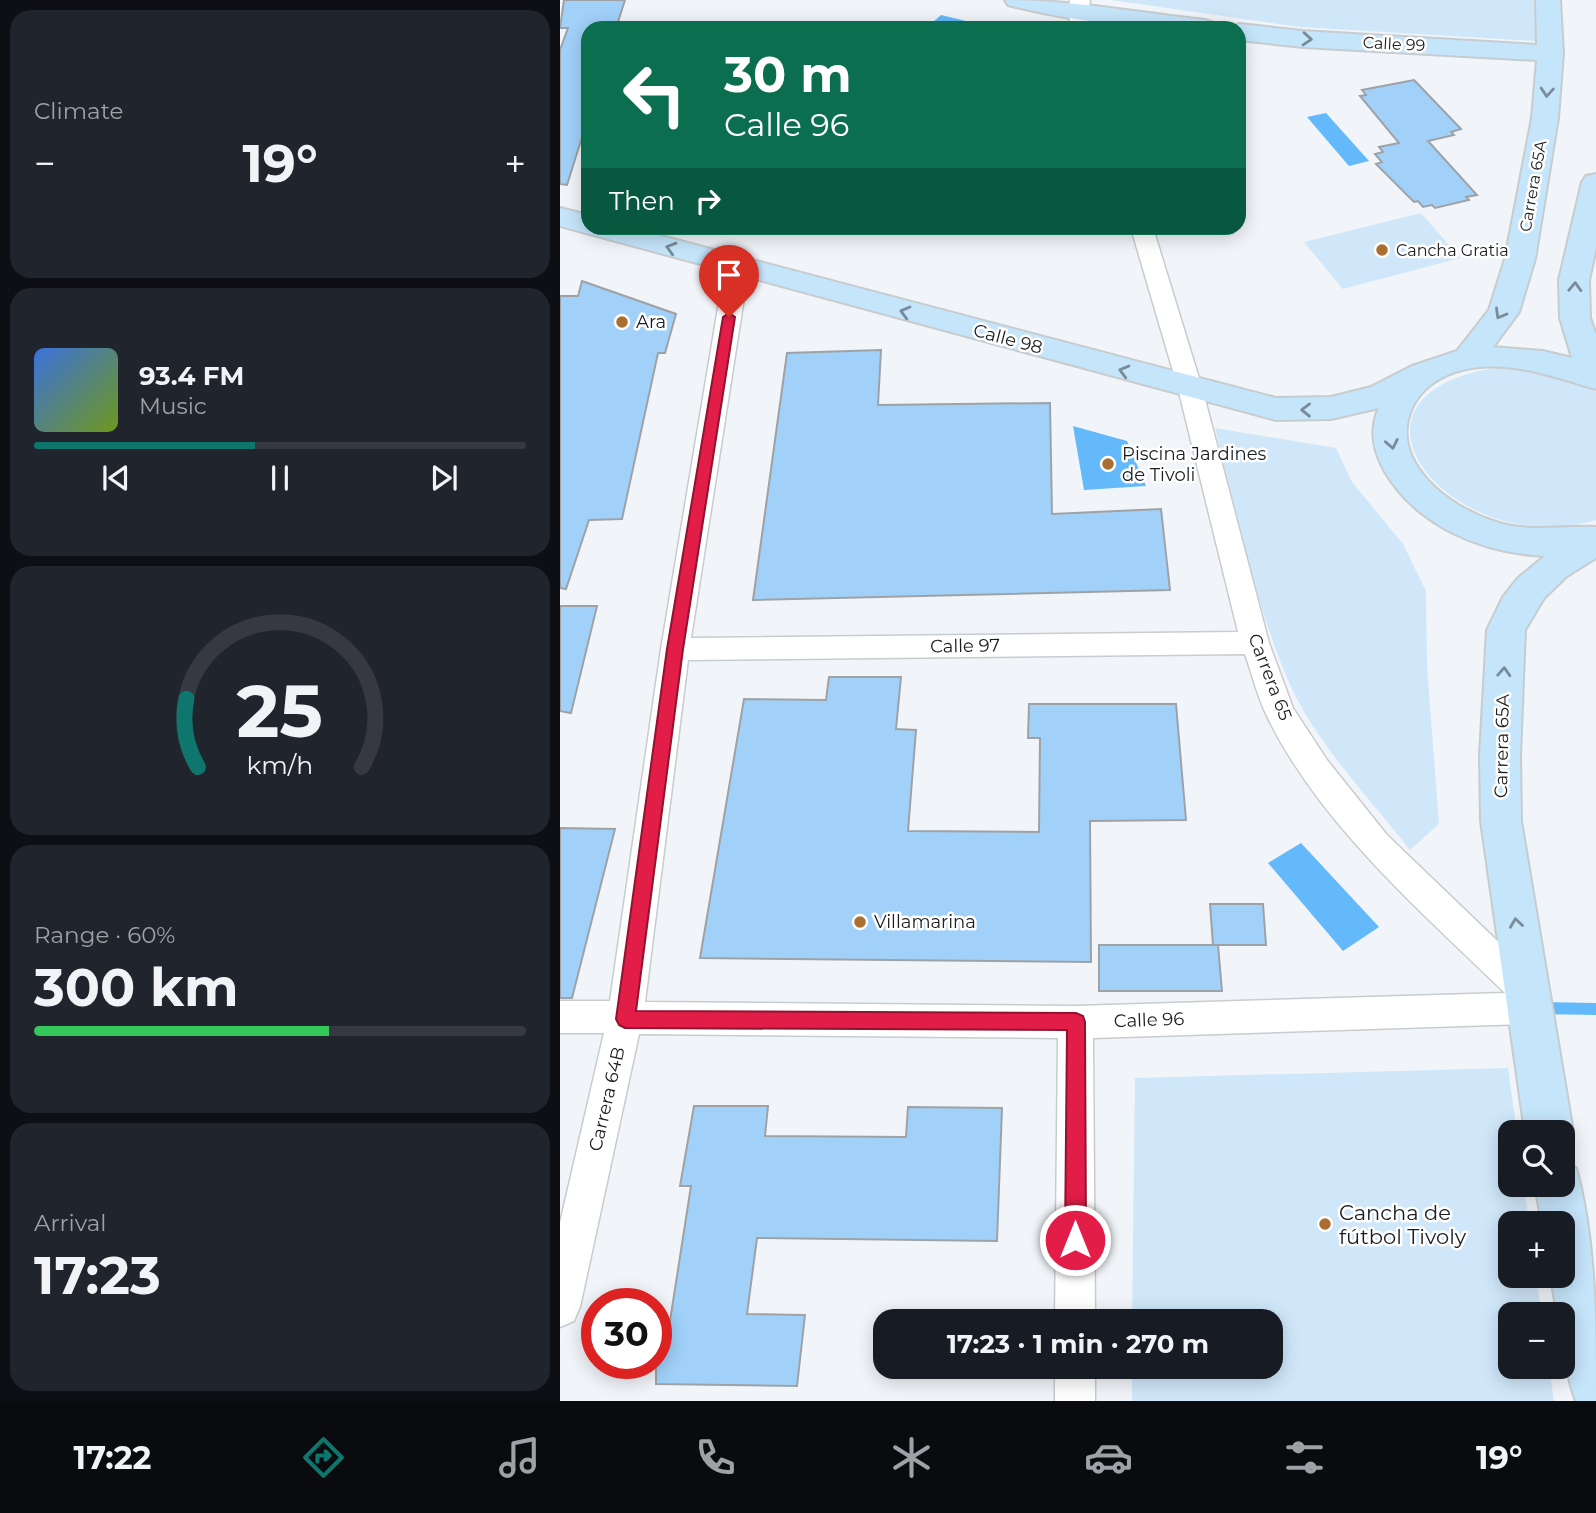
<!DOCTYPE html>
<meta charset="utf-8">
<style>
:root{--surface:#171b24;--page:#20242c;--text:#f1f3f6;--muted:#9ea1a6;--line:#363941;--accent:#0f766e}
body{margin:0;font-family:Montserrat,sans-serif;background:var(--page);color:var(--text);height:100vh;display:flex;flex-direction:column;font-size:26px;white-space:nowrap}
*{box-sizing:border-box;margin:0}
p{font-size:23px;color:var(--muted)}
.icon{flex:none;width:38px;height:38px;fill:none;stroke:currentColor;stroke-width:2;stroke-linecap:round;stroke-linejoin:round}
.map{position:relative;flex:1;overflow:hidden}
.details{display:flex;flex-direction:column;gap:10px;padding:10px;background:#0d0f14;width:560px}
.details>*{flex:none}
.banner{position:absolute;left:21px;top:21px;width:665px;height:214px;border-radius:21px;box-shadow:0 4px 18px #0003;background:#0b6e4f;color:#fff;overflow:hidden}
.buttons{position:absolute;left:938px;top:1120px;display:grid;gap:14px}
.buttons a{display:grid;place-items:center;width:77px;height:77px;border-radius:14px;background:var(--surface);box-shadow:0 4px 18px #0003;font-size:35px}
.speed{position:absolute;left:21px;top:1288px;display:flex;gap:14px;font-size:35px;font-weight:700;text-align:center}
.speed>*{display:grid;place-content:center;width:91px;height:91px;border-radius:50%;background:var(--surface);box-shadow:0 4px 18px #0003;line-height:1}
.speed .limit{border:10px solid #d22;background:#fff;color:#111}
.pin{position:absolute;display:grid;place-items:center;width:60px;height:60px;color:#fff;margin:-72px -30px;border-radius:50% 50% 50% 0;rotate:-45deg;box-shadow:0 0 7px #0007}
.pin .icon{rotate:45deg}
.me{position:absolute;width:77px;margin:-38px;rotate:0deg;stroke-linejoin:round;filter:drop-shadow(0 0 5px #0008)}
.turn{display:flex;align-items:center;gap:24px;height:147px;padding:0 28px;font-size:32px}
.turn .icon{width:91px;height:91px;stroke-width:2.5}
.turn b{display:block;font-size:49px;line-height:60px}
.then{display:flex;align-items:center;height:66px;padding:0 28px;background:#0003;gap:14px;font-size:26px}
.big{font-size:52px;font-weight:700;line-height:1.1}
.details .tile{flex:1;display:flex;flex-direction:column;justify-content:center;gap:10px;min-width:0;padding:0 24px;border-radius:21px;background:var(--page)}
.details .dial{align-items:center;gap:0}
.dial svg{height:182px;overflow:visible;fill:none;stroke:var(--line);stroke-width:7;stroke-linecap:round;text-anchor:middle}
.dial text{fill:var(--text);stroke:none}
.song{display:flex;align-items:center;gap:21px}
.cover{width:84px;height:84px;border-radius:10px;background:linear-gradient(135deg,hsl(220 70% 55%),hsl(80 70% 35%))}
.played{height:7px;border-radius:4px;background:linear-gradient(90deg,var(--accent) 45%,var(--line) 45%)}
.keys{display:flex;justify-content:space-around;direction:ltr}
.heat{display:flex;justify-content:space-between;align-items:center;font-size:38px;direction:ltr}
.charge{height:10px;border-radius:5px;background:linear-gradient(90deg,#34c759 60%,var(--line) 0)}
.trip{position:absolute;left:313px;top:1309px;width:410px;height:70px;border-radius:21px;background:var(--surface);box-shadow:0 4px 18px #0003;font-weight:700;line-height:70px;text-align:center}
.tab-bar{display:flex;height:112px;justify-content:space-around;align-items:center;background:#090b0e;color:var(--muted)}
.tab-bar .icon{width:49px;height:49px}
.tab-bar .active{color:var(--accent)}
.tab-bar b{font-size:32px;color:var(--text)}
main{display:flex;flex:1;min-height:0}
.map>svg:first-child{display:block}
.green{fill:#d0e7fa}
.water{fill:#63b9fa}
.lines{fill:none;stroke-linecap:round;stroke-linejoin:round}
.stream{fill:#63b9fa;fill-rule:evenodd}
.building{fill:#a1d1f9;stroke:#9ea2a6;stroke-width:2}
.street-casing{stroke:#c7cccf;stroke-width:3}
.secondary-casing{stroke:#c7cccf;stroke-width:4}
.street{fill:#fff;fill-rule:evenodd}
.secondary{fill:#c5e5fb;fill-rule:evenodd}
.oneway{stroke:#798b98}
.route{fill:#e11d48;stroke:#92132f;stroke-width:2}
.poi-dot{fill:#aa6e30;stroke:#fff;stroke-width:2.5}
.labels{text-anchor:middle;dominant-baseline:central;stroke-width:5;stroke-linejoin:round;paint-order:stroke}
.far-street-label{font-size:16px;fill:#1c1d1f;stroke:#fff}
.far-poi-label{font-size:16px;fill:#1c1d1f;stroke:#fff;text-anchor:start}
.poi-label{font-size:18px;fill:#1c1d1f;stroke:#fff;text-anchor:start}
.street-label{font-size:18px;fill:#1c1d1f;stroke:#fff}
.near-poi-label{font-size:21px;fill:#1c1d1f;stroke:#fff;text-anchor:start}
</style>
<main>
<section class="details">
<div class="tile"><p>Climate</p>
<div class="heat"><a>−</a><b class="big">19°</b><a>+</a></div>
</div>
<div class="tile">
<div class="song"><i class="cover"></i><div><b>93.4 FM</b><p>Music</p></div></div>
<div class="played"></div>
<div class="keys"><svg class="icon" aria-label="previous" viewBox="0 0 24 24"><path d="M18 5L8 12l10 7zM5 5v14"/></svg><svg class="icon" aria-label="pause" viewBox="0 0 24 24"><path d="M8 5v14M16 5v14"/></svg><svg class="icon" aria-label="next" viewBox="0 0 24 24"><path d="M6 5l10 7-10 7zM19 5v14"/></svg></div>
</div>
<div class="tile dial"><svg viewBox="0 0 100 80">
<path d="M14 69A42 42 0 1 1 86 69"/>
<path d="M14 69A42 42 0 0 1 9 39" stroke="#0f766e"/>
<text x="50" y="56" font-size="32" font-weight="700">25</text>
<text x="50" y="72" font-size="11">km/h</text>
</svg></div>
<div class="tile"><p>Range · 60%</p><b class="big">300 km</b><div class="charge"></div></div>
<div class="tile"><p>Arrival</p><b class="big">17:23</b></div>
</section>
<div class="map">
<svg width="1036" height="1401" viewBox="0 0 1036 1401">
<rect width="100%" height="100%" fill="#f1f5f9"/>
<g class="green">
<polygon points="551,0 974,0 976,41 740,27"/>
<polygon points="861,213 900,258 783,289 744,242"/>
<path d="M940,367C976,369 1005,375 1036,392V520C893,563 753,394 940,367Z"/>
<path d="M655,428L776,448L792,482L843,544L866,591L867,666L879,824L850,850C809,797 755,743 728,680C694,600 676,512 655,428Z"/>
<polygon points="948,1068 957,1132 950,1132 950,1185 964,1185 969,1223 950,1223 950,1276 976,1276 982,1314 950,1314 950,1367 989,1367 994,1401 572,1401 572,1367 710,1367 710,1321 572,1321 575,1078"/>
</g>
<g class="water">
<polygon points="381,15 431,27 366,28"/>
<polygon points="766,113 809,161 789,166 747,117"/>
<polygon points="513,426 567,441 586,486 524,490"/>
<polygon points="741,843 819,927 783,951 708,863"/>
</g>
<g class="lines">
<polygon class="stream" points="978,1002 1036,1003 1036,1015 978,1014 974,1012 972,1008 974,1004"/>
</g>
<g class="building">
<polygon points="4,0 65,0 56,28 28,28 28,118 7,185 0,184 0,50 8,28 0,28"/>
<polygon points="854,80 901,129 891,132 894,135 868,141 917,195 906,197 909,200 875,208 872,205 863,207 858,201 854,202 816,164 822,162 815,154 823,152 819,147 839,143 800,96 806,95 802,90"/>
<polygon points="22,281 116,314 105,353 98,353 62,519 29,520 6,589 0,588 0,296 18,296"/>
<polygon points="321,350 318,405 490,403 492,514 601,509 610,590 193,600 227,353"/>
<polygon points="0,606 37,606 11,713 0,711"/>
<polygon points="269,677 341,677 336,729 356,730 348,831 479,832 480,738 468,738 469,704 616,704 626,820 530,821 531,962 140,958 184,699 266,700"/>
<polygon points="0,828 55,829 12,998 0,998"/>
<polygon points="650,904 703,904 706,945 653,945"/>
<polygon points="539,945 658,945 662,991 539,991"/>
<polygon points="134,1106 208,1106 205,1136 346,1137 348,1107 442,1108 437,1241 197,1238 187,1314 245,1315 237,1386 96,1384 96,1320 110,1321 131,1186 120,1186"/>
</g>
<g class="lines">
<defs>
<g id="street">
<polygon points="510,0 530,0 528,14 532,28 512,28 508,14"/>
<path d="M571,228H593L642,388L709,643L733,708L767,760L827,835L977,979L982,990L979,996L985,1008L980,1019L968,1024L533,1038L535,1321H495L498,1038L79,1034L20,1307L14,1321L0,1327V1223L44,1033H0V1001H50L101,649L165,266L169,261H185L189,266L131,638L678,632L618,388ZM685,654C692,674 697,695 706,714C758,823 860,910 945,993L516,1006L85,1002L128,660Z"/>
<rect x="495" y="1367" width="40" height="34"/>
</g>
<g id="secondary">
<path d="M445,0C511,0 579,13 645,20L654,23L658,28C582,28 522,24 448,5Z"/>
<path d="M976,0H1000L1003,53L998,118L975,259L959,312L933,347L983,351L1012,358L1000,318L999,280L1022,182L1026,176L1036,174V248L1029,280L1030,318L1036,335V389C990,376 944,357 895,372C877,378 860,390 852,408C828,462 890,508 936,522C970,533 1002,525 1036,527V558L1007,576L984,598L965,630L960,755L961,821L1013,1132L1003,1149V1132H965L921,821L920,755L927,630L943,597L958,578L985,556C922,553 856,526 824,470C813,450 809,429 819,408L771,419L716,420L0,226V208L28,215V228H71L716,398L771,397L811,387L852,366L897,351L929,310L945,259L972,118L977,60L743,47L679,40V28H669L679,24L743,31L977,45Z"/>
<path d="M1003,1163L1016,1168C1036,1240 1036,1325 1036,1401H1016C1005,1373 1003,1344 1003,1314H997L991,1276H1003V1223H982L975,1185H1003Z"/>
</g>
</defs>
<use href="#street" class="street-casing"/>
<use href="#secondary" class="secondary-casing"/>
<use href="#street" class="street"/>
<use href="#secondary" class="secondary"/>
</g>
<defs><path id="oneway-chevron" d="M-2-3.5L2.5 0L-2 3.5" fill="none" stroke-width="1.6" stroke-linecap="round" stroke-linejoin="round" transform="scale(1.75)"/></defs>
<g class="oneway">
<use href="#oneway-chevron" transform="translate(747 39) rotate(4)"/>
<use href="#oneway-chevron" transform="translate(987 92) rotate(94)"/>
<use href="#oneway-chevron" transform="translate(111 248) rotate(-164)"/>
<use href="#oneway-chevron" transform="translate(1015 287) rotate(-88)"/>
<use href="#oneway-chevron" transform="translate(345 312) rotate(-165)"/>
<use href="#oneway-chevron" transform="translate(940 314) rotate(120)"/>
<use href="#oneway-chevron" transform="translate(564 371) rotate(-165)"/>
<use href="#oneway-chevron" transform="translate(746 410) rotate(-179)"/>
<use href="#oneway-chevron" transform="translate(832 444) rotate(79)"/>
<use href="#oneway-chevron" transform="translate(944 672) rotate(-87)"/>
<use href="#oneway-chevron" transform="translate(956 923) rotate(-98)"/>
</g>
<polygon class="route" points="169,313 175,317 123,649 76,1011 516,1013 523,1016 525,1022 526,1240 523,1247 515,1250 508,1247 505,1240 507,1030 65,1028 59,1025 56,1019 107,649 163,317"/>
<g class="poi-dot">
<circle cx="822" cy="250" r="7"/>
<circle cx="62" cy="322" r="7"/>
<circle cx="548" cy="464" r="7"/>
<circle cx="300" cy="922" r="7"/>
<circle cx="765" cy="1224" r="7"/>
</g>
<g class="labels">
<g class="far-street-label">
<text transform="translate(834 44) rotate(3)">Calle 99</text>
<text transform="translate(973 186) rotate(-80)">Carrera 65A</text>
</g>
<g class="far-poi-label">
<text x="836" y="250">Cancha Gratia</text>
</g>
<g class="poi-label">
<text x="76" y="322">Ara</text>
<text x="562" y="454">Piscina Jardines<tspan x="562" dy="21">de Tivoli</tspan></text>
<text x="314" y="922">Villamarina</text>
</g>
<g class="street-label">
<text transform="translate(448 339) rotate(15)">Calle 98</text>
<text transform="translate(405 646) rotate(-1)">Calle 97</text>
<text transform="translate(710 677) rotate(69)">Carrera 65</text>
<text transform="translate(942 746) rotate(-89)">Carrera 65A</text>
<text transform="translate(589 1020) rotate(-2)">Calle 96</text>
<text transform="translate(47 1099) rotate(-77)">Carrera 64B</text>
</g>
<g class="near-poi-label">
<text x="779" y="1212">Cancha de<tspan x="779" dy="24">fútbol Tivoly</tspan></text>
</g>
</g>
</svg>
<div class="buttons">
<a><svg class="icon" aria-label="search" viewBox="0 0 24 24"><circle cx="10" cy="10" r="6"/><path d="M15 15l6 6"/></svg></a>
<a>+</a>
<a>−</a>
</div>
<div class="speed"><div class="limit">30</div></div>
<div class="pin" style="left:169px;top:317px;background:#d93025"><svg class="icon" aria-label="arrive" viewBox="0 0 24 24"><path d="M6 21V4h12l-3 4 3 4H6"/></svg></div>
<svg class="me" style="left:515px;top:1240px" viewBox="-20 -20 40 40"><circle r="17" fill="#e11d48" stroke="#fff" stroke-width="3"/><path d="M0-11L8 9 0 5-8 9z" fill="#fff"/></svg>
<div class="trip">17:23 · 1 min · 270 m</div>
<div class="banner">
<div class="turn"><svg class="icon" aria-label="left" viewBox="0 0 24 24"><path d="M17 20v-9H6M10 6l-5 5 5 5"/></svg><div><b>30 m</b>Calle 96</div></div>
<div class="then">Then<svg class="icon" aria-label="right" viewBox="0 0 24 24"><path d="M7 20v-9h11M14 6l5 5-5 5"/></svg></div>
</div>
</div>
</main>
<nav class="tab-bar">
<b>17:22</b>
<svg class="icon active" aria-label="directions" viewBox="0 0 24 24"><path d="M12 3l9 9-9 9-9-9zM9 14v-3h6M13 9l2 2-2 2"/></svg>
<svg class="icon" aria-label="music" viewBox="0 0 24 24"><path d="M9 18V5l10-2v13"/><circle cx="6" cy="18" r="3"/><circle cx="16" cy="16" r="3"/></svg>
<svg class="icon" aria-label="phone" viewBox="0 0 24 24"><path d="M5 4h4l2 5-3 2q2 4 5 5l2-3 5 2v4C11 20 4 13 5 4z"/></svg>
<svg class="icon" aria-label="climate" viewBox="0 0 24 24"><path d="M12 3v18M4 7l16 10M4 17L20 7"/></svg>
<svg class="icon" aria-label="car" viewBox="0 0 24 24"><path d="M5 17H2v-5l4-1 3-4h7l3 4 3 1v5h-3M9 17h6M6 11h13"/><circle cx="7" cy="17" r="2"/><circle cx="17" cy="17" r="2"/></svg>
<svg class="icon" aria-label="filters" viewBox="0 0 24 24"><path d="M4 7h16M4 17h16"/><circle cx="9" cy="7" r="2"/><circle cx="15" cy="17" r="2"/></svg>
<b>19°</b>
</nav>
